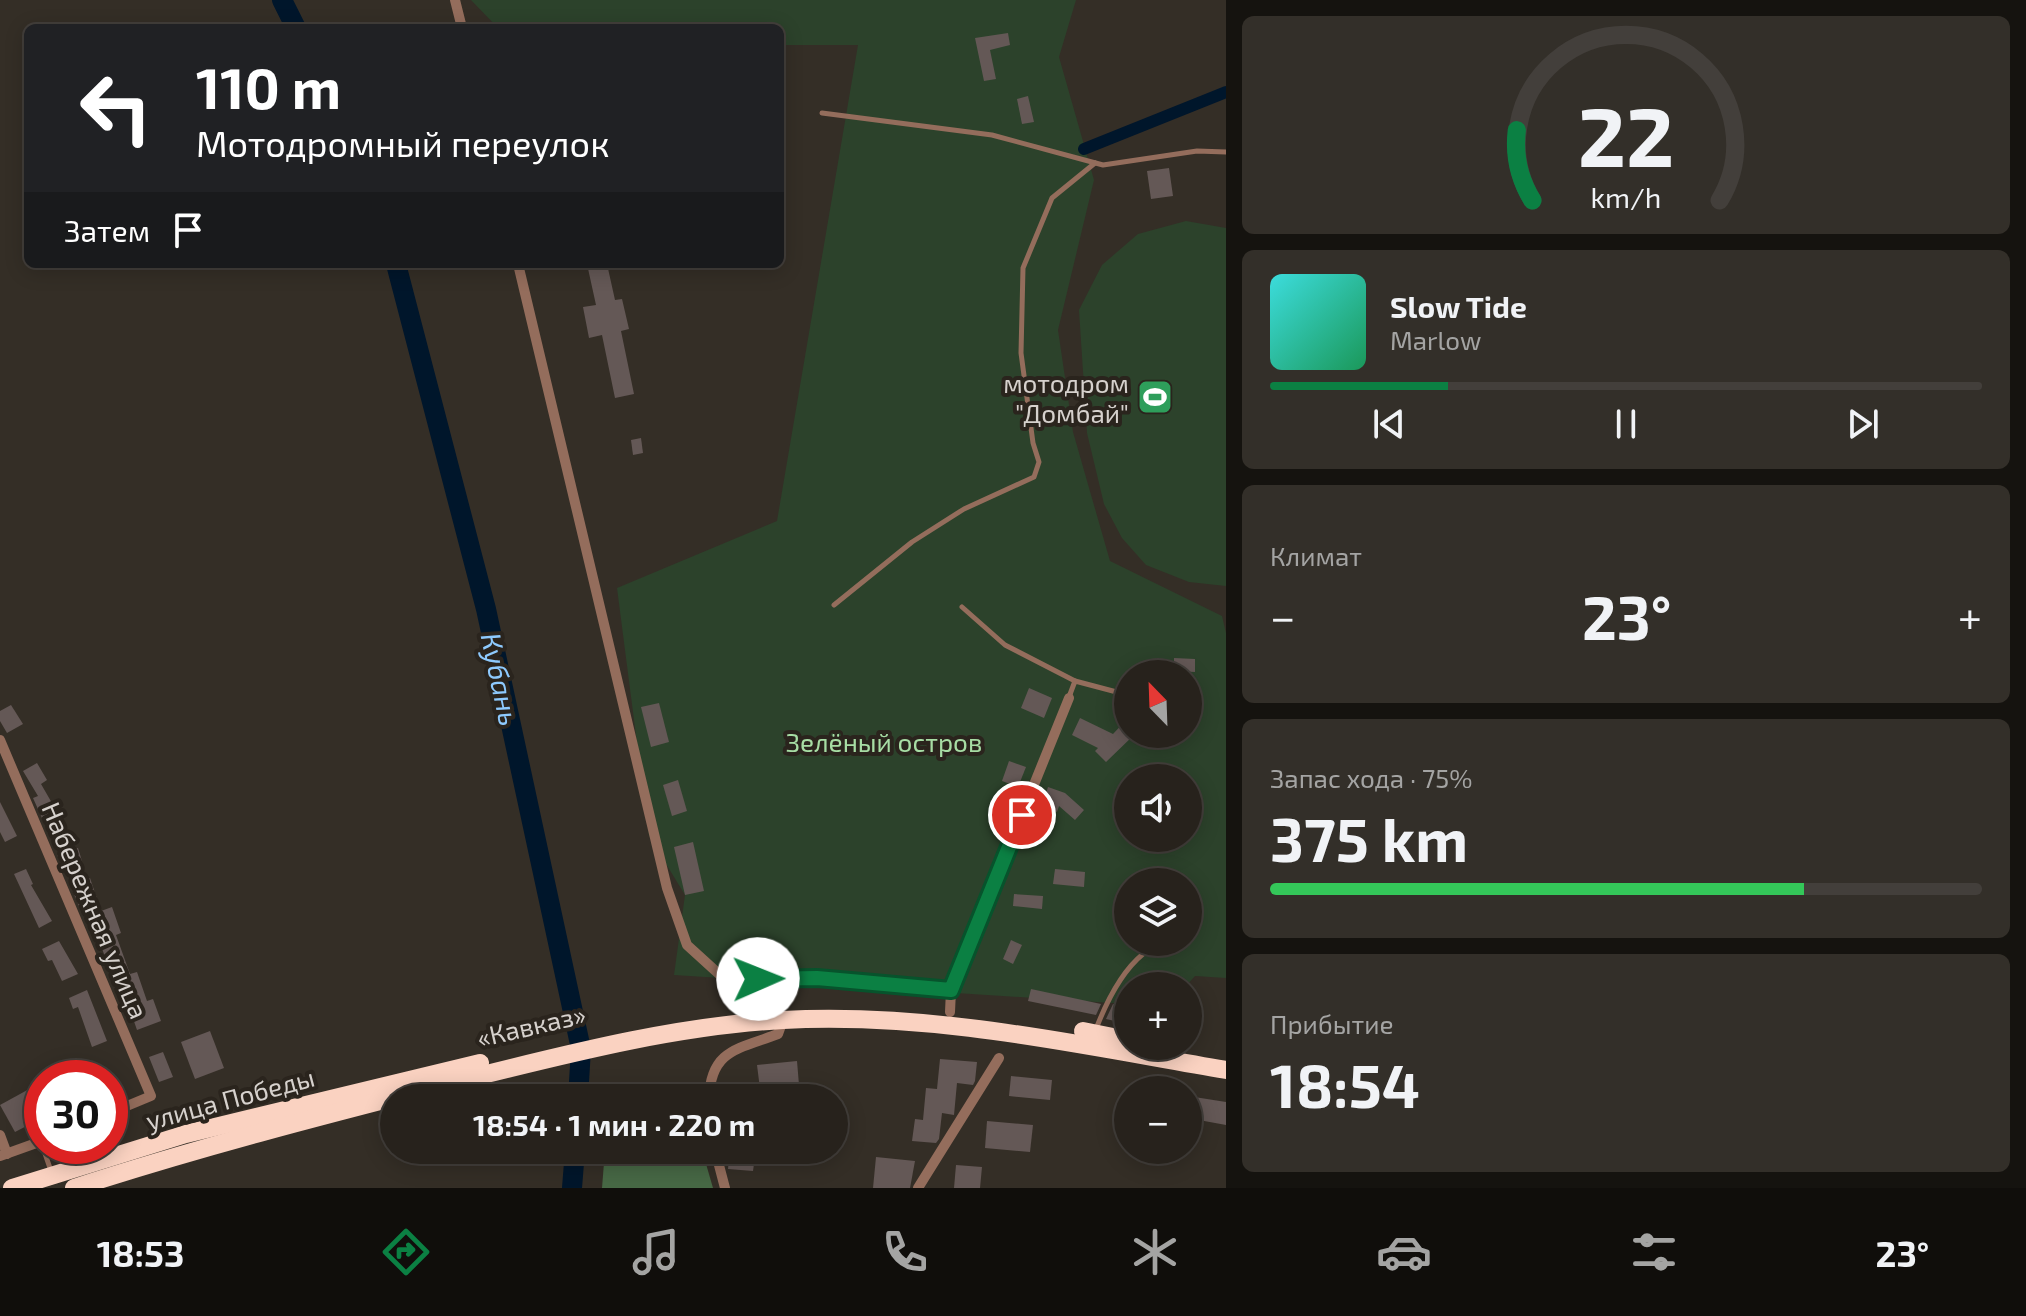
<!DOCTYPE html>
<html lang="ru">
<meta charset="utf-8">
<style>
:root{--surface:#27221c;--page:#332f29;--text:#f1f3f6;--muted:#a4a4a3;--line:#433f3b;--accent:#0b8043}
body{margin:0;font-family:"Exo 2",sans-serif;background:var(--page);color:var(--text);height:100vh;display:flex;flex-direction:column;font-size:30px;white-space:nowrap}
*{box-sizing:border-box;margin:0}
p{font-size:26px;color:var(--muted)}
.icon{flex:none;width:44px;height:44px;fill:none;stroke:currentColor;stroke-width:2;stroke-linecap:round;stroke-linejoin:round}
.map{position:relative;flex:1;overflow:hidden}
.side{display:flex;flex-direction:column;gap:16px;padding:16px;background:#15130f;width:800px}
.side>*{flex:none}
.top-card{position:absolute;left:24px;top:24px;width:760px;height:244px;border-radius:12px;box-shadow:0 4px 20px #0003,0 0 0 2px var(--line);background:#202124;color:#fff;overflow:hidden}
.needle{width:52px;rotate:337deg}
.buttons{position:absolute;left:1114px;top:660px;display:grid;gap:16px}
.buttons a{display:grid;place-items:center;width:88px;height:88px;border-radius:50%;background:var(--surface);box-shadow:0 4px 20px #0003,0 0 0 2px var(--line);font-size:40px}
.speed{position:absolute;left:24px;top:1060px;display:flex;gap:16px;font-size:40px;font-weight:700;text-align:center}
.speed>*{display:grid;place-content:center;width:104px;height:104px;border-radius:50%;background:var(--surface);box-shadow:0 4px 20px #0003,0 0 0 2px var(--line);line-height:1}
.speed .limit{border:12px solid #d22;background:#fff;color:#111}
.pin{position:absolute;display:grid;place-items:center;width:68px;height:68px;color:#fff;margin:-34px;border:4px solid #fff;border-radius:50%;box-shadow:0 2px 8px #0007}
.me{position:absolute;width:88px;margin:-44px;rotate:89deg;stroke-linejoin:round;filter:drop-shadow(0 0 6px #0008)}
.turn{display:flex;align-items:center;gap:28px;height:168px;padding:0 40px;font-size:36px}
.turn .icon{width:104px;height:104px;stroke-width:2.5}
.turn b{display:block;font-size:56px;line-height:68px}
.then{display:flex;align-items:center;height:76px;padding:0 40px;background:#0003;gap:16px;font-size:30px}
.big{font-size:60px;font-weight:700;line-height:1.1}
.side .widget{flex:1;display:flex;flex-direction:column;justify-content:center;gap:12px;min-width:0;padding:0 28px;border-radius:12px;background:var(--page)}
.side .dial{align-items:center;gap:0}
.dial svg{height:208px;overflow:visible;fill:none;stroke:var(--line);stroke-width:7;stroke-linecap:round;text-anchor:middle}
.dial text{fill:var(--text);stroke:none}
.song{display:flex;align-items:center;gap:24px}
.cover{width:96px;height:96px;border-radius:12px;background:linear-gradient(135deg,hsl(180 70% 55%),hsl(150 70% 35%))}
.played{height:8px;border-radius:4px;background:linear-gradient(90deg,var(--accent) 25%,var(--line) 25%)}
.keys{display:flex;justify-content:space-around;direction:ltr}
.heat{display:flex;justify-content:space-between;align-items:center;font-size:44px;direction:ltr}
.charge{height:12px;border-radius:6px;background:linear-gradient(90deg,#34c759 75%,var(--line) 0)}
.trip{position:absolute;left:380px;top:1084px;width:468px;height:80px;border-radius:40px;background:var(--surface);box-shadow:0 4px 20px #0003,0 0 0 2px var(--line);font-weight:700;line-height:80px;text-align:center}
.menu{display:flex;height:128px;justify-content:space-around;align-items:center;background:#100e0b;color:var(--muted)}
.menu .icon{width:56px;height:56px}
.menu .current{color:var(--accent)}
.menu b{font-size:36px;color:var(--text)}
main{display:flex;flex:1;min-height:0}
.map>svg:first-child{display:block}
.green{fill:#2c422b;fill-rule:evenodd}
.forest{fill:#476845}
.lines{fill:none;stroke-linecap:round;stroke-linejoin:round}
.canal{stroke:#00162b;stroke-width:12}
.river{stroke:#00162b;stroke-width:20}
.building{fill:#645856}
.lane{stroke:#946d5c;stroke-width:5}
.street{stroke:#946d5c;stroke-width:10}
.highway{stroke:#fad2c1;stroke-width:18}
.route-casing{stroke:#07532c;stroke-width:20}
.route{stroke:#0b8043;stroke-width:14}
.labels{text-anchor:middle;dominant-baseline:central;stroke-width:8;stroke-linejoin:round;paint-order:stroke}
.poi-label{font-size:26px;fill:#d6d1cd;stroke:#2a241d;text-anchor:end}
.park-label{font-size:26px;fill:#a7dda4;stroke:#2a241d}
.street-label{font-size:26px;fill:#d6d1cd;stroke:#2a241d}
.water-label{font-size:28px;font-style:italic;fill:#8ecafe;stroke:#2a241d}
</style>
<main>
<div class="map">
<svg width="1226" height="1188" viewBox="0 0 1226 1188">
<rect width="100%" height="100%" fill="#342e26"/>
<g class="green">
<path d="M471,0H1076L1059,57L1094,180L1058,330L1073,432L1110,561L1222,616L1226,633V978L1195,976L1186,986H1128V1004L674,975L685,895L649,836L617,588L777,521L858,45H780V28H498ZM1128,674H1188V734H1128ZM1128,778H1188V838H1128ZM1128,882H1188V942H1128Z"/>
<polygon points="1186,221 1226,228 1226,586 1189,582 1146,565 1122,538 1104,504 1087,433 1079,310 1102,265 1138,234"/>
</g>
<polygon class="forest" points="605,1150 702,1150 713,1188 602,1188"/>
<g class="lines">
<polyline class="canal" points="1084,149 1226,92"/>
<g class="river">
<polyline points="282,0 296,28"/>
<polyline points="396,264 486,609 581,1049 578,1098"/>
<polyline points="572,1188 575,1150"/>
</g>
</g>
<g class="building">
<polygon points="1008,33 1010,45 990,50 996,79 984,81 975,38"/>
<polygon points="1028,96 1034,122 1022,124 1017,99"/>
<polygon points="1169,168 1173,196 1151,199 1147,171"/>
<polygon points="587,264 607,264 615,300 622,299 629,329 621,331 634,394 615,398 602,335 589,338 583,307 596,305"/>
<polygon points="641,438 643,453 633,455 631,440"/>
<polygon points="1174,658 1195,659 1195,672 1174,671"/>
<polygon points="1029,688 1052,698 1044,718 1021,708"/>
<polygon points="659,703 669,742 651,747 641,707"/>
<polygon points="11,705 23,724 7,733 0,721 0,711"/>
<polygon points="1080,718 1113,734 1128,718 1128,734 1135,734 1106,762 1095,751 1098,748 1072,735"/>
<polygon points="1009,761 1026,767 1018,787 1002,781"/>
<polygon points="37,763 47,780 41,784 56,810 42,818 33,798 38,796 23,771"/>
<polygon points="678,780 687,811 672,816 663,785"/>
<polygon points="1048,787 1065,793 1084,810 1075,820 1059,806 1057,812 1042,806"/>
<polygon points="0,802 17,836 5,842 0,832"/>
<polygon points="693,842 704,891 685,895 674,847"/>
<polygon points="78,848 82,861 63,868 57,855"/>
<polygon points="26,869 33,884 31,885 52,921 39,928 14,874"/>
<polygon points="1055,869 1085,872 1084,887 1053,884"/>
<polygon points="90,878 101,911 112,907 121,933 116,935 130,974 137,972 147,1001 153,999 161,1021 137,1030 125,995 120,997 85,903 79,906 70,885"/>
<polygon points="1014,894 1043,896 1042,909 1013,906"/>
<polygon points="1011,940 1022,945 1013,964 1003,959"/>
<polygon points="59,941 78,974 62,981 52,960 48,961 42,949"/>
<polygon points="1031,989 1101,1004 1096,1015 1028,1001"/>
<polygon points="87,990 107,1041 92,1047 78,1007 73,1009 69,998"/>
<polygon points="1113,1004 1128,1007 1128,1024 1106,1019"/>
<polygon points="210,1031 224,1068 195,1079 181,1042"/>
<polygon points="163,1052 173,1077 159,1082 149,1057"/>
<polygon points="940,1059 977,1062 975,1081 973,1085 957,1083 954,1115 942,1113 939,1139 936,1143 912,1141 915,1119 923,1120 926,1088 937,1089"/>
<polygon points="797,1061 799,1085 760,1089 757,1065"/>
<polygon points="1011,1076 1052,1080 1050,1100 1009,1096"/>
<polygon points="31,1088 42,1107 42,1118 15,1132 0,1105"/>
<polygon points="1188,1096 1226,1102 1226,1125 1188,1118"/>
<polygon points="987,1121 1033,1125 1030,1152 985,1148"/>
<polygon points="730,1150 756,1150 753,1171 728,1169"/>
<polygon points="876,1157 915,1161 910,1188 873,1188"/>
<polygon points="956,1165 982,1167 980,1188 954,1188"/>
</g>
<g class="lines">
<g class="lane">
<polyline points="822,113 992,135 1103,165 1197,151 1226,152"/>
<polyline points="834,605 912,542 964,509 1034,477 1039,462 1033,443 1021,353 1023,268 1052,198 1095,163"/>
<polyline points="962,607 1005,645 1075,681"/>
<polyline points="1069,697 1075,681 1128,695"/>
<polyline points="1188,929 1194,925"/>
<path d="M1096,1029C1106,1003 1121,972 1143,954C1149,949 1158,946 1165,942"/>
<polyline points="41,1142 51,1171"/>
</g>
<g class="street">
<polyline points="455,0 462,28"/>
<polyline points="518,264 667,888 687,945 720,975 758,979 817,978 951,990 950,1012"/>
<polyline points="0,740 151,1096 110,1113"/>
<polyline points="951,990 1069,698"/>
<path d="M709,1098C711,1049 739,1049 778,1034L783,1020"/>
<polyline points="0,1135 7,1154"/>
<polyline points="715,1150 725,1188"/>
<polyline points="0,1156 42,1141"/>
<polyline points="918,1188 999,1058"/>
</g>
<g class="highway">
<polyline points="1083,1031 1128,1040"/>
<polyline points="12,1188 186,1134 480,1063"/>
<path d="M74,1188C197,1148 321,1116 446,1084C556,1057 670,1026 783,1020C934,1012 1079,1045 1226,1070"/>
</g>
</g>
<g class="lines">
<defs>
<polyline id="route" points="758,979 817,978 951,990 1022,815"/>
</defs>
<use href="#route" class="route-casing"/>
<use href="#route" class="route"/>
</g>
<defs>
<symbol id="stadium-square" viewBox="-11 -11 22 22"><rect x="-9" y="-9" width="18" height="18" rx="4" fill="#2e9e5b" stroke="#2a241d"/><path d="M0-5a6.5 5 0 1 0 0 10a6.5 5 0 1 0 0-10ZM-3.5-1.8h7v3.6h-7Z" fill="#fff"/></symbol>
</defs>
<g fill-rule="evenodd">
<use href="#stadium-square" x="1135" y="377" width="40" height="40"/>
</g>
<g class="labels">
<g class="poi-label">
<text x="1129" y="382">мотодром<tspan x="1129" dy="30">"Домбай"</tspan></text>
</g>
<g class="park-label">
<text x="884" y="741">Зелёный остров</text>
</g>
<g class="street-label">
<text transform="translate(96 910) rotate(67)">Набережная улица</text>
<text transform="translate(531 1025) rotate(-13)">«Кавказ»</text>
<text transform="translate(230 1098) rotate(-15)">улица Победы</text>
</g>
<g class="water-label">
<text transform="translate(501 679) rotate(78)">Кубань</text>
</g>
</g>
</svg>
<div class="buttons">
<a><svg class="needle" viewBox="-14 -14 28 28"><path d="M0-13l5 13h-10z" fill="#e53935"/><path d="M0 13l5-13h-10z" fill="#a4a4a3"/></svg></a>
<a><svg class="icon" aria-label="sound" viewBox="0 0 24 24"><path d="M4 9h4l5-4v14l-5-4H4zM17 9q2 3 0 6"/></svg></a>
<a><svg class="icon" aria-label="layers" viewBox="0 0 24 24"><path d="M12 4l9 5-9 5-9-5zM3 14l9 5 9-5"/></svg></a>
<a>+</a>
<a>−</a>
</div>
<div class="speed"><div class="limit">30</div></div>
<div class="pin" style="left:1022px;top:815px;background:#d93025"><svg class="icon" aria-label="arrive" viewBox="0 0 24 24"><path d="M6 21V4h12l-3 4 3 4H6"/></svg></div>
<svg class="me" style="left:758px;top:979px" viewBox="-20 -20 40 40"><circle r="19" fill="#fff"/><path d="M0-13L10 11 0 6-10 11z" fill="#0b8043"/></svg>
<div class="trip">18:54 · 1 мин · 220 m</div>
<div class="top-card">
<div class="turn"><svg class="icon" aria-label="left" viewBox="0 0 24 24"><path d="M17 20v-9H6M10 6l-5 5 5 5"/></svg><div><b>110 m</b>Мотодромный переулок</div></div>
<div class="then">Затем<svg class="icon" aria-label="arrive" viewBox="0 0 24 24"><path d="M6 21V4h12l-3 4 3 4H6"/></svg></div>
</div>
</div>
<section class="side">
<div class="widget dial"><svg viewBox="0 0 100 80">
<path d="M14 69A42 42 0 1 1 86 69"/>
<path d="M14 69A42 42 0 0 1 8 42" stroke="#0b8043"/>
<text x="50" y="56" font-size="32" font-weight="700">22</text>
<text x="50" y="72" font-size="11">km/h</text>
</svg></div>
<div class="widget">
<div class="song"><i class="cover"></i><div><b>Slow Tide</b><p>Marlow</p></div></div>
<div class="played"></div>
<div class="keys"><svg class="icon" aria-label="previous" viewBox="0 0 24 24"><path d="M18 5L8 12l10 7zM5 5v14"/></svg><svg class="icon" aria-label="pause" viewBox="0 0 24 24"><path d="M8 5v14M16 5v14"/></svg><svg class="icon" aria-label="next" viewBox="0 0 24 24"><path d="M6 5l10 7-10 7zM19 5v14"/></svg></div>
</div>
<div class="widget"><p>Климат</p>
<div class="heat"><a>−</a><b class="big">23°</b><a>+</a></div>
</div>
<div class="widget"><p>Запас хода · 75%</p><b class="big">375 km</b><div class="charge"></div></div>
<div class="widget"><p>Прибытие</p><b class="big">18:54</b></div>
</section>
</main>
<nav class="menu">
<b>18:53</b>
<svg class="icon current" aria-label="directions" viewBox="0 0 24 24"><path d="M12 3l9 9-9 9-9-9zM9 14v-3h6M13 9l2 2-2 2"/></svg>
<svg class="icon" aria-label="music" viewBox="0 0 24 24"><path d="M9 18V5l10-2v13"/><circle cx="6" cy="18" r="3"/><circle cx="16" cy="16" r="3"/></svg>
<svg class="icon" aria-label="phone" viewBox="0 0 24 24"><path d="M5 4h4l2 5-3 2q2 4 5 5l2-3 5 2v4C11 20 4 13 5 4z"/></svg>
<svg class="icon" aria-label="climate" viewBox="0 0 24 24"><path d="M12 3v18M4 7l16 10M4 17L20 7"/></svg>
<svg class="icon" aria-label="car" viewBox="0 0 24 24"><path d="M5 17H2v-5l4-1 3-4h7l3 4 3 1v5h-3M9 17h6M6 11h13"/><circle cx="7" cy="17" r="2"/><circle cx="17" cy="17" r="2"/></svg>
<svg class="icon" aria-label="filters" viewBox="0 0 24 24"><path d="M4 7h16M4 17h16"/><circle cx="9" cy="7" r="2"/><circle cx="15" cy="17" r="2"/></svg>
<b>23°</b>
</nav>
